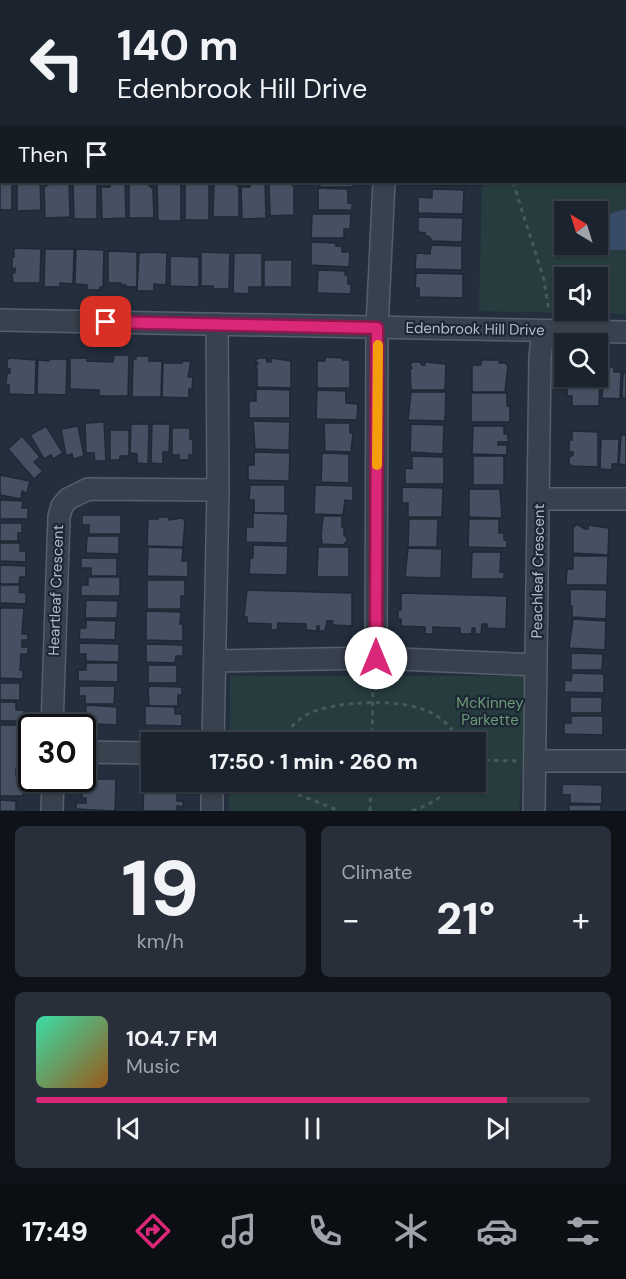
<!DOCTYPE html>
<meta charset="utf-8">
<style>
:root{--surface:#1b232e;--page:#282f3a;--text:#f1f3f6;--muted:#a0a4aa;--line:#39404a;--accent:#db2777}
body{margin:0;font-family:"DM Sans",sans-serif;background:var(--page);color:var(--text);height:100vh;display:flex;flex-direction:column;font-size:22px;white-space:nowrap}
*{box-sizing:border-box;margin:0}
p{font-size:20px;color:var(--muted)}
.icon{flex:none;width:33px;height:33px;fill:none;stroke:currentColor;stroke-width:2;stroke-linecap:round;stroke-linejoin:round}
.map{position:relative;height:811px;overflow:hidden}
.side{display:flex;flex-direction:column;gap:15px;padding:15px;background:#0f1319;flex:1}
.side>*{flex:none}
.top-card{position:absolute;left:0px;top:0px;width:627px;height:183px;box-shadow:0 2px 4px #0004,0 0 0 2px var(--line);background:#1b232e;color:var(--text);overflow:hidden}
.needle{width:39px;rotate:322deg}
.tools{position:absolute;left:554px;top:201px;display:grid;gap:12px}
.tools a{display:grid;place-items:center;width:54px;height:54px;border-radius:0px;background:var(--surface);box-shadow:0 2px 4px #0004,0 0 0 2px var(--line);font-size:30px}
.speed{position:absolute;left:18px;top:714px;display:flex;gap:12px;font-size:30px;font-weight:700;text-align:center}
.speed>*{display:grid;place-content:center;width:78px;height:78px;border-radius:50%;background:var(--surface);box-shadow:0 2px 4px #0004,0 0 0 2px var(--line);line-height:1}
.speed .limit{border:3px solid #111;border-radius:9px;background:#fff;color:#111}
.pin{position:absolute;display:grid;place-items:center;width:51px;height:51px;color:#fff;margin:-26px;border-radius:12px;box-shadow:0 3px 9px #0006}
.me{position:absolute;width:66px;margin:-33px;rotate:0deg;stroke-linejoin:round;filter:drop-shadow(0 0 4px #0008)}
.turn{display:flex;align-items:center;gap:21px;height:126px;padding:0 18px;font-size:27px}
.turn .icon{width:78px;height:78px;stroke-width:2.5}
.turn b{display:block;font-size:42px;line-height:51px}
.then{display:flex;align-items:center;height:57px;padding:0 18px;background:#0003;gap:12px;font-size:22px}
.big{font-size:45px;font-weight:800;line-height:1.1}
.side .widget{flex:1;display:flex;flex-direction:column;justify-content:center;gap:9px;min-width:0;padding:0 21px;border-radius:9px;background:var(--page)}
.side .dial{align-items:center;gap:0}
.dial b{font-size:78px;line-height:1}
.song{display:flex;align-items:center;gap:18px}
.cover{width:72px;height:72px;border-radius:9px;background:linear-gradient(135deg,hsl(160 70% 55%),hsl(30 70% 35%))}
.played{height:6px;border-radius:3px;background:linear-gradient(90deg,var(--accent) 85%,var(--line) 85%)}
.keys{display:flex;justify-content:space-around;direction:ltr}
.heat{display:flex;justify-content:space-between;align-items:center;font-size:33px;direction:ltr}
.side .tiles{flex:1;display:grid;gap:15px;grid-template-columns:1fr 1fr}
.widget:last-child{grid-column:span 2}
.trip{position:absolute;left:141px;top:732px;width:345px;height:60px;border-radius:0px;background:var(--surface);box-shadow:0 2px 4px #0004,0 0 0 2px var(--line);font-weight:800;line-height:60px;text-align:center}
.tab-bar{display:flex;height:96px;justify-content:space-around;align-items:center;background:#0b0e12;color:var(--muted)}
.tab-bar .icon{width:42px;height:42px}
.tab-bar .active{color:var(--accent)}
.tab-bar b{font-size:27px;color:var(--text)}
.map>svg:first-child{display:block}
.green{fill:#263c3f;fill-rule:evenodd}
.water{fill:#394c67}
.building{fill:#455162;stroke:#1f2835;stroke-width:1.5}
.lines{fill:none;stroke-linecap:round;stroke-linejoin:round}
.minor-casing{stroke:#565f6c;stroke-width:24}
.path{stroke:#44595c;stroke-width:3;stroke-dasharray:4.5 4.5;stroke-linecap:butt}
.minor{stroke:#38414e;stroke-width:21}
.route-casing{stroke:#8e194d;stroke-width:15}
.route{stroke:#db2777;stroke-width:10}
.slow{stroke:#f59e0b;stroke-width:10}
.labels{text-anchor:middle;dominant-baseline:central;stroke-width:4.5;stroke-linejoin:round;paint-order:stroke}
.street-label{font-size:15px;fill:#b4bcc9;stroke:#1d2633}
.park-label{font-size:15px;fill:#6b9a76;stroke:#1d2633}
</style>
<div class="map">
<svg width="626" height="811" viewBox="0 0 626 811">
<rect width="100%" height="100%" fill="#242f3e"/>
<g class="green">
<path d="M0,0H626V314L479,311L482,182H626V2H2L0,41ZM564,212H597V244H564ZM564,278H597V310H564Z"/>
<polygon points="230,676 528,676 519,811 229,811 229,782 476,782 476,742 230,742"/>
</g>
<polygon class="water" points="626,209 626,250 605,250 589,245 597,244 597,218"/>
<g class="building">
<rect x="0" y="64" width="2" height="40"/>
<polygon points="0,177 2,182 12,182 12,210 0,210"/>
<polygon points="17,182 40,182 41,210 17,211"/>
<polygon points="54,182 69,182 70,217 45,218 44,187"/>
<polygon points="73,182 97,183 97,219 74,219"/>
<polygon points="110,182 125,182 126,218 102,219 101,187 110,187"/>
<polygon points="129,182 145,182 153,189 154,218 129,218"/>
<polygon points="157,182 181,182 181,221 158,221"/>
<rect x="185" y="182" width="24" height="38"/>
<polygon points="214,182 229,182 239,186 239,217 213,217"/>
<polygon points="250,182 265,182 266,218 242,219 241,187 250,187"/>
<polygon points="269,182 286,182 294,186 294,215 270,216"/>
<rect x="320" y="182" width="33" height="5"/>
<polygon points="422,182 466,182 466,186 422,185"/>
<polygon points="318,188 348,189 348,203 352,203 352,210 318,210"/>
<polygon points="432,189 464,190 463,214 418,213 418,197 432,198"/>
<polygon points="312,214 351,214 350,229 344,229 344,238 311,238"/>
<polygon points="418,217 463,218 462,242 433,241 428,236 425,236 425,233 418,232"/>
<polygon points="311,242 336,243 336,246 342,246 342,252 350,252 349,267 311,265"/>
<polygon points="431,245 462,246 462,270 415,269 416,253 430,254"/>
<polygon points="14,248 41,249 40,283 13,283 12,274 15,272 15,268 12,269 12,257 14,257"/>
<polygon points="45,249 74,249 73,284 60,283 60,287 44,287"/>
<polygon points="76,249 104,250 103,287 100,287 100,290 87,290 87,285 75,284"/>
<polygon points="108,251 137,252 137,287 126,287 126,285 121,285 121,283 108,283"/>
<polygon points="153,252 167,253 166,285 154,284 154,291 137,291 139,253"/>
<polygon points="201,252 230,253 229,289 213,289 213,286 201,286"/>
<polygon points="234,253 262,253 262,287 249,287 249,294 233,293"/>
<polygon points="170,256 199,257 199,287 170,286"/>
<rect x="264" y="260" width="28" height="27"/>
<polygon points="318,270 345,271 345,275 348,275 348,284 351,284 351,294 317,293"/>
<polygon points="416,273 463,274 463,298 419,297 419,288 415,288"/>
<polygon points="114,355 129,355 128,396 99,396 99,390 70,389 70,358 87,358 87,361 113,362"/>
<polygon points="136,356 149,356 149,361 162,361 161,397 132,397 133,359 136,359"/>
<polygon points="325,357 343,358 343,360 350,360 350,388 317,388 317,361 325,361"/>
<polygon points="10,358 36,360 35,395 9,394 9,385 6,385 7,373 10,373 10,369 7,368 7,360"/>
<polygon points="259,358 266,358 267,362 271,362 271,358 291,361 291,388 257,387 257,368 255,367 258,364 255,360"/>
<polygon points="49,359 67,359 66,395 37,394 38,360 49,361"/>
<polygon points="481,360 500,360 499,363 505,363 508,366 505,392 472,392 472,365 481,365"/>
<polygon points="182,361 191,361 188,377 193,377 192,389 189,389 189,398 162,397 163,363 182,363"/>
<polygon points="413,362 420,362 422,365 425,365 425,362 446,364 445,390 411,390 410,370 412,368 410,364"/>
<polygon points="604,367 614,367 614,372 621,372 620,399 602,398"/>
<polygon points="597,373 600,373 599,406 572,406 572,396 567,396 568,380 572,380 572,376 597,376"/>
<polygon points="623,373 626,373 626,398 622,398"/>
<polygon points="256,389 290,390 290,418 249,418 249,401 256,401"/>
<polygon points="317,390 346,391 346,403 358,404 357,420 316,419"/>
<polygon points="411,392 446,392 445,421 408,420"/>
<polygon points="471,393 507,393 507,406 510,406 510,422 471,422"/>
<polygon points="253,421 290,422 289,450 255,449"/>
<polygon points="104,422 106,461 95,461 94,453 86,453 85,423"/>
<polygon points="326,423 350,423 350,433 353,433 351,452 325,451 324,424"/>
<polygon points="131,424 149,424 148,464 137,463 137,454 130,453"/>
<polygon points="152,424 170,424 169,452 163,452 163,464 151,463"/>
<polygon points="411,424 444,425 443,454 410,452"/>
<polygon points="46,426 63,453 53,459 51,455 44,459 30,435"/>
<polygon points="78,426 84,456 73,459 72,454 66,456 61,429"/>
<polygon points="473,426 504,426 504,434 508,434 508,442 498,442 498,445 507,445 507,455 472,454"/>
<polygon points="172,428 190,428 190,439 193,439 193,455 189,455 189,460 179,460 179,455 172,455"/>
<polygon points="110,430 129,430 129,456 120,456 120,460 110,460"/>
<polygon points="572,431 598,432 598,467 572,466 569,464 569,457 573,455 573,452 569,452 569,440 572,440"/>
<polygon points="621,435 626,435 626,465 619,464"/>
<polygon points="22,436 40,457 34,462 43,471 34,479 8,449"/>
<polygon points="601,439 619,439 618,464 612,464 612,470 600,469"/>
<polygon points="254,452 290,453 289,481 248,480 248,465 254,465"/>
<polygon points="322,453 349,454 349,483 321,482"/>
<polygon points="412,456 444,457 444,484 405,484 405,468 412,469"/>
<rect x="473" y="456" width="31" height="29"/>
<polygon points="0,475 30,481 27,493 22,491 21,499 0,495"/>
<polygon points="250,485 285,485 285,513 254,513 254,500 249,500"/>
<polygon points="315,485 353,486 353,501 345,500 343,515 314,514"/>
<polygon points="402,487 443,488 442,517 408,517 408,503 402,503"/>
<polygon points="469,489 500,489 502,518 469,517"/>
<polygon points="0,500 23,501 22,508 28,508 28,519 0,519"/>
<polygon points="253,513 288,514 287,543 246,542 246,527 253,527"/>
<polygon points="82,515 121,515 121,534 89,534 89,525 82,525"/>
<polygon points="323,516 342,516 342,527 344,527 344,535 347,538 347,541 343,545 322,544 321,536"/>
<polygon points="158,517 169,517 169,520 182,518 185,521 183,547 147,546 148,519 158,519"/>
<polygon points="409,519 438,519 437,547 408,547"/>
<polygon points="469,519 499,519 499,533 504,533 504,540 507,540 507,548 468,547"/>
<polygon points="0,523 22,523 22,533 18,533 18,541 0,541"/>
<polygon points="577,524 585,529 588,529 588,525 609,528 608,555 573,553 573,528"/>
<polygon points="87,536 119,536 119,554 86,553"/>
<polygon points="0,543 20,543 20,551 26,551 26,562 0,561"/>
<polygon points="253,545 288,546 287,575 249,574 250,558 253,558"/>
<polygon points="148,547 183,548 182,561 188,561 188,577 147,576"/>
<polygon points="318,547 349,547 349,577 317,577"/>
<polygon points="408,548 442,549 441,578 405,577"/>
<polygon points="472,552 501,552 500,572 504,572 504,579 471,579"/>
<polygon points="573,556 608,556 607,585 566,585 567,569 573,569"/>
<polygon points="81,558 117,558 117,576 91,576 91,568 81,568"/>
<polygon points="0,565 26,566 26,577 20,577 19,584 0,584"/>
<polygon points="88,577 120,577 120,596 81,596 81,585 88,585"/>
<polygon points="147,580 185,580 185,596 181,596 181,609 147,609"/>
<polygon points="0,585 20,585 19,592 26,593 26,604 0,603"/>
<polygon points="570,589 607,590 606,619 572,617 572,606 570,606"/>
<polygon points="247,590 352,593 352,626 332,625 333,621 327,621 325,631 319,631 319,626 317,626 317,631 306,630 306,624 278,623 277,630 271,630 271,624 247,623 247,617 244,617"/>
<polygon points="401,593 507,596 506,629 487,628 487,624 482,624 481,634 475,634 475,628 472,628 472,634 460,634 460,628 433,627 433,634 425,634 425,627 401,626 401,619 398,619 398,610 401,610"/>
<polygon points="86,600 118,601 117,618 85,618"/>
<polygon points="0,608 24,608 22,634 28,634 28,640 22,640 22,647 28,647 28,654 21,654 20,670 23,670 23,679 0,678"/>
<polygon points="146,611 181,612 180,624 183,624 183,641 146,640"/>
<polygon points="573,619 606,621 605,650 569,648"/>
<polygon points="86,620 116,621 115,640 79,639 80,628 86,628"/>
<polygon points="79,643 119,644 119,662 86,661 86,654 79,654"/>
<polygon points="146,644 183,645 183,656 176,656 175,663 146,662"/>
<polygon points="571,653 603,654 602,670 571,670"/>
<polygon points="86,663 118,663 118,682 78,681 78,670 86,670"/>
<rect x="148" y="665" width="29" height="18"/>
<polygon points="572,673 604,674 604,693 564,692 565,680 571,681"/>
<rect x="0" y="683" width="20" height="17"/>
<polygon points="79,686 115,686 114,704 85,704 85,696 79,696"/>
<polygon points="150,686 182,687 182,695 178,695 178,706 149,706 148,689"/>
<rect x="570" y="697" width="32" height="16"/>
<polygon points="0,702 16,702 16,710 24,710 24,721 0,721"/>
<polygon points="86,705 117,707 117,725 78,723 78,713 86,713"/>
<polygon points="145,706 175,707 175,714 182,714 182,726 145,725"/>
<polygon points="571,716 603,716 603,735 564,734 564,723 571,723"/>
<polygon points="0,725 25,725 25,737 20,737 20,745 17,744 17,750 26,750 26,769 16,769 16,776 19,776 19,784 24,784 23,796 0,796"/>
<polygon points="144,774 152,775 152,782 177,782 177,801 183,801 183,807 177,806 177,811 143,811"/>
<polygon points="82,779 116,779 115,811 76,809 76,803 86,803 86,798 82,798"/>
<polygon points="562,784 602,785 602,804 570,803 570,795 562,795"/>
<polygon points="0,800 16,801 16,811 0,811"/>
<rect x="569" y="805" width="32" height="6"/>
</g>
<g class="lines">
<defs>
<g id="minor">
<polyline points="0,141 2,141"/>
<polyline points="0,320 626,332"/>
<polyline points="539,499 626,499"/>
<polyline points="376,658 377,328 384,182"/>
<polyline points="216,661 376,658 536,665"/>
<polyline points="52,728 59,517 62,506 68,499 88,489 218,490"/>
<polyline points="213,742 218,490 217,324"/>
<polyline points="82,752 152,753"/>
<polyline points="536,761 626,761"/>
<polyline points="52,811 53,778"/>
<polyline points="212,811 212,782"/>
<polyline points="534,811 540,357 543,331"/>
</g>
</defs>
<use href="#minor" class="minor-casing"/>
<g class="path">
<polyline points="523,2 524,0"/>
<polyline points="513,182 544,280 549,312"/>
<path d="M282,742C287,731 294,722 306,715C334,700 408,697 435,715C446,721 454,731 459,742"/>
<polyline points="366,742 375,742"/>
<polyline points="372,742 373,675"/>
<polyline points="476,760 519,761"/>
<polyline points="285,782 297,794 340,811"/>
<polyline points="370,811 371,782"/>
<path d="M412,811C430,804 443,798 454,782"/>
</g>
<use href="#minor" class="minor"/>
</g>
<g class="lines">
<defs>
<polyline id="route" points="106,322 377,328 376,658"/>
</defs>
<use href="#route" class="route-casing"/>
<use href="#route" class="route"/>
<polyline class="slow" points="377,465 378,345"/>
</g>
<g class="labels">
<g class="street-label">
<text transform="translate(475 329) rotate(1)">Edenbrook Hill Drive</text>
<text transform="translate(538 571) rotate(-89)">Peachleaf Crescent</text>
<text transform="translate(56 590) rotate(-88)">Heartleaf Crescent</text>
</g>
<g class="park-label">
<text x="490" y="703">McKinney<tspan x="490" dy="17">Parkette</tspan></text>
</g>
</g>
</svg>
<div class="tools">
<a><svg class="needle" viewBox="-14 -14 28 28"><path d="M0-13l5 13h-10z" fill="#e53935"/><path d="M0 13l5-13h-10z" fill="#a0a4aa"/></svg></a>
<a><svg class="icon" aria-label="sound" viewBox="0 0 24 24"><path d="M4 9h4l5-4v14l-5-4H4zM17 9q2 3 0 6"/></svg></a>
<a><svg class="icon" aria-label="search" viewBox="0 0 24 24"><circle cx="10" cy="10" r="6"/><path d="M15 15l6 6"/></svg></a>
</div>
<div class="speed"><div class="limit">30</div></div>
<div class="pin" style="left:106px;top:322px;background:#d93025"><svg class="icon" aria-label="arrive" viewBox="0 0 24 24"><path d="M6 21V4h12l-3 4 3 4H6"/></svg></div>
<svg class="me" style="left:376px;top:658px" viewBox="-20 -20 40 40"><circle r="19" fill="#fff"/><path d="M0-13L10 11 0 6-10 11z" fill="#db2777"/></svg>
<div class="trip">17:50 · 1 min · 260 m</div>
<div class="top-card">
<div class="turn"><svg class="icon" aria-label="left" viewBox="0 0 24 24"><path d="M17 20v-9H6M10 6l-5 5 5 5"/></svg><div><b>140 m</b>Edenbrook Hill Drive</div></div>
<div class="then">Then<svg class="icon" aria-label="arrive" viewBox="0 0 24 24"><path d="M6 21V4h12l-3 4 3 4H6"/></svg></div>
</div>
</div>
<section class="side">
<div class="tiles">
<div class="widget dial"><b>19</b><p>km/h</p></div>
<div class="widget"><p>Climate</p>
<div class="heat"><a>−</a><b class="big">21°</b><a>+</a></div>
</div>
<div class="widget">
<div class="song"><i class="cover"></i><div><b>104.7 FM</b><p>Music</p></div></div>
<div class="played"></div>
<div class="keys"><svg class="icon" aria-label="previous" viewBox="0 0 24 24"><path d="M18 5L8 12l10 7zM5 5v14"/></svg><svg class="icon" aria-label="pause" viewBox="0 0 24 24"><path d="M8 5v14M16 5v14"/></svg><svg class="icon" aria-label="next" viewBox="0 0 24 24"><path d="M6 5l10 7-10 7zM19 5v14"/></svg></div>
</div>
</div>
</section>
<nav class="tab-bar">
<b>17:49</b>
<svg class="icon active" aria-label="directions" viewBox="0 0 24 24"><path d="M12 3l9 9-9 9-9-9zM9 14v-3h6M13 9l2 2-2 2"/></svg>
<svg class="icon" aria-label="music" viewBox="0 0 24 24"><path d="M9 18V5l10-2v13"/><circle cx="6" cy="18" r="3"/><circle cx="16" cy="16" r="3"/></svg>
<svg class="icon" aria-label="phone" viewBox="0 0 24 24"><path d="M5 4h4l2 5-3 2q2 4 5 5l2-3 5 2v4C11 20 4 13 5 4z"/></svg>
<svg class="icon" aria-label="climate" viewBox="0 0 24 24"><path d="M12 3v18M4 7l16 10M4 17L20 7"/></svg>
<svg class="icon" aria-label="car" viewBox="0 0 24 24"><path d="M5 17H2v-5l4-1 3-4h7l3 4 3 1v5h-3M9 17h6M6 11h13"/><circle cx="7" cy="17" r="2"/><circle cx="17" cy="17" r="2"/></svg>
<svg class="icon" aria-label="filters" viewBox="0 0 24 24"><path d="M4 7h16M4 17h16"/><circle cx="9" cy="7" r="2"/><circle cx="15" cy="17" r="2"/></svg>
</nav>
